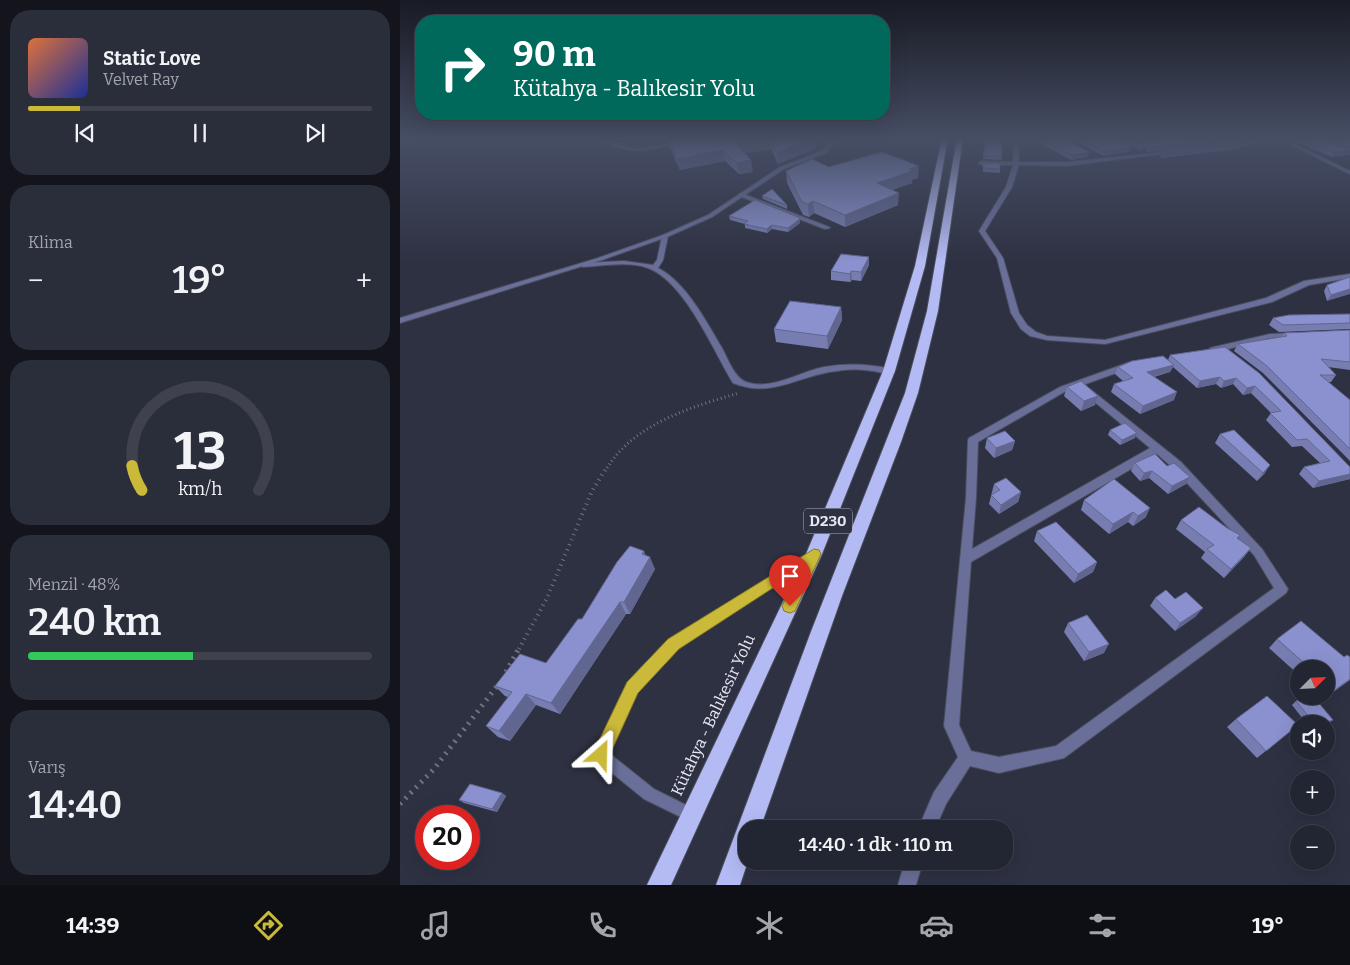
<!DOCTYPE html>
<html lang="tr">
<meta charset="utf-8">
<style>
:root{--surface:#222532;--page:#2a2d3a;--text:#f1f3f6;--muted:#a2a5ac;--line:#3f424d;--accent:#cbb939}
body{margin:0;font-family:Bitter,serif;background:var(--page);color:var(--text);height:100vh;display:flex;flex-direction:column;font-size:19px;white-space:nowrap}
*{box-sizing:border-box;margin:0}
p{font-size:16px;color:var(--muted)}
.icon{flex:none;width:28px;height:28px;fill:none;stroke:currentColor;stroke-width:2;stroke-linecap:round;stroke-linejoin:round}
.map{position:relative;flex:1;overflow:hidden}
.side{display:flex;flex-direction:column;gap:10px;padding:10px;background:#13141c;width:400px}
.side>*{flex:none}
.banner{position:absolute;left:15px;top:15px;width:475px;height:105px;border-radius:20px;box-shadow:0 5px 20px #0002,0 0 0 1px var(--line);background:#00695c;color:#fff;overflow:hidden}
.needle{width:32px;rotate:66deg}
.buttons{position:absolute;left:890px;top:660px;display:grid;gap:10px}
.buttons a{display:grid;place-items:center;width:45px;height:45px;border-radius:50%;background:var(--surface);box-shadow:0 5px 20px #0002,0 0 0 1px var(--line);font-size:25px}
.speed{position:absolute;left:15px;top:805px;display:flex;gap:10px;font-size:25px;font-weight:700;text-align:center}
.speed>*{display:grid;place-content:center;width:65px;height:65px;border-radius:50%;background:var(--surface);box-shadow:0 5px 20px #0002,0 0 0 1px var(--line);line-height:1}
.speed .limit{border:8px solid #d22;background:#fff;color:#111}
.pin{position:absolute;display:grid;place-items:center;width:42px;height:42px;color:#fff;margin:-51px -21px;border-radius:50% 50% 50% 0;rotate:-45deg;box-shadow:0 0 5px #0007}
.pin .icon{rotate:45deg}
.me{position:absolute;width:55px;margin:-28px;rotate:25deg;stroke-linejoin:round;filter:drop-shadow(0 0 4px #0008)}
.turn{display:flex;align-items:center;gap:18px;height:105px;padding:0 15px;font-size:22px}
.turn .icon{width:65px;height:65px;stroke-width:2.5}
.turn b{display:block;font-size:35px;line-height:42px}
.big{font-size:38px;font-weight:600;line-height:1.1}
.side .tile{flex:1;display:flex;flex-direction:column;justify-content:center;gap:8px;min-width:0;padding:0 18px;border-radius:20px;background:var(--page)}
.side .dial{align-items:center;gap:0}
.dial svg{height:130px;overflow:visible;fill:none;stroke:var(--line);stroke-width:7;stroke-linecap:round;text-anchor:middle}
.dial text{fill:var(--text);stroke:none}
.song{display:flex;align-items:center;gap:15px}
.cover{width:60px;height:60px;border-radius:8px;background:linear-gradient(135deg,hsl(20 70% 55%),hsl(230 70% 35%))}
.played{height:5px;border-radius:2px;background:linear-gradient(90deg,var(--accent) 15%,var(--line) 15%)}
.keys{display:flex;justify-content:space-around;direction:ltr}
.heat{display:flex;justify-content:space-between;align-items:center;font-size:28px;direction:ltr}
.charge{height:8px;border-radius:4px;background:linear-gradient(90deg,#34c759 48%,var(--line) 0)}
.trip{position:absolute;left:338px;top:820px;width:275px;height:50px;border-radius:20px;background:var(--surface);box-shadow:0 5px 20px #0002,0 0 0 1px var(--line);font-weight:600;line-height:50px;text-align:center}
.menu{display:flex;height:80px;justify-content:space-around;align-items:center;background:#0e0f14;color:var(--muted)}
.menu .icon{width:35px;height:35px}
.menu .active{color:var(--accent)}
.menu b{font-size:22px;color:var(--text)}
main{display:flex;flex:1;min-height:0}
.map>svg:first-child{display:block}
.lines{fill:none;stroke-linecap:round;stroke-linejoin:round}
.service-casing{stroke:#4b4e5e;stroke-width:2}
.minor-casing{stroke:#4b4e5e;stroke-width:2}
.tertiary-casing{stroke:#4b4e5e;stroke-width:2}
.trunk-casing{stroke:#4b4e5e;stroke-width:2}
.path-far2{stroke:#707382;stroke-width:3;stroke-dasharray:1 3;stroke-linecap:butt}
.path-far1{stroke:#707382;stroke-width:4;stroke-dasharray:1 4.5;stroke-linecap:butt}
.path{stroke:#707382;stroke-width:5;stroke-dasharray:2 5.5;stroke-linecap:butt}
.service{fill:#6a6f9a;fill-rule:evenodd}
.minor{fill:#6a6f9a;fill-rule:evenodd}
.tertiary{fill:#6a6f9a;fill-rule:evenodd}
.trunk{fill:#b4bbf4;fill-rule:evenodd}
.wall{fill:#777db1}
.shaded-wall{fill:#616690}
.building{fill:#8a91ce;stroke:#616690}
.route{fill:#cbb939;stroke:#847825}
.labels{text-anchor:middle;dominant-baseline:central;stroke-width:5;stroke-linejoin:round;paint-order:stroke}
.shield{fill:#2e3142;stroke:#aeb0bd;stroke-width:1}
.shield-label{font-size:15px;font-weight:bold;fill:#e5e7f2}
.street-label{font-size:16px;fill:#e5e7f2;stroke:#2e3142}
</style>
<main>
<section class="side">
<div class="tile">
<div class="song"><i class="cover"></i><div><b>Static Love</b><p>Velvet Ray</p></div></div>
<div class="played"></div>
<div class="keys"><svg class="icon" aria-label="previous" viewBox="0 0 24 24"><path d="M18 5L8 12l10 7zM5 5v14"/></svg><svg class="icon" aria-label="pause" viewBox="0 0 24 24"><path d="M8 5v14M16 5v14"/></svg><svg class="icon" aria-label="next" viewBox="0 0 24 24"><path d="M6 5l10 7-10 7zM19 5v14"/></svg></div>
</div>
<div class="tile"><p>Klima</p>
<div class="heat"><a>−</a><b class="big">19°</b><a>+</a></div>
</div>
<div class="tile dial"><svg viewBox="0 0 100 80">
<path d="M14 69A42 42 0 1 1 86 69"/>
<path d="M14 69A42 42 0 0 1 8 54" stroke="#cbb939"/>
<text x="50" y="56" font-size="32" font-weight="700">13</text>
<text x="50" y="72" font-size="11">km/h</text>
</svg></div>
<div class="tile"><p>Menzil · 48%</p><b class="big">240 km</b><div class="charge"></div></div>
<div class="tile"><p>Varış</p><b class="big">14:40</b></div>
</section>
<div class="map">
<svg width="950" height="885" viewBox="0 0 950 885">
<rect width="100%" height="100%" fill="#2e3142"/>
<g class="lines">
<defs>
<g id="service">
<polygon points="884,139 950,171 950,174 883,141"/>
<polygon points="412,552 416,553 417,556 416,559 277,648 237,691 209,753 254,789 296,810 298,815 296,820 291,822 244,799 196,760 194,755 196,750 229,683 269,640"/>
</g>
<g id="minor">
<path d="M199,138C213,138 224,149 240,149C260,148 278,138 298,138C292,141 283,142 275,144C246,151 225,156 199,138Z"/>
<polygon points="614,138 618,138 619,162 667,162 774,151 776,152 667,166 619,165 612,187 585,231 603,258 619,313 627,325 636,332 647,336 705,340 866,298 904,281 950,274 950,278 909,285 872,302 705,344 647,340 630,336 621,329 611,313 597,258 579,231 606,187 613,165 581,165 578,163 581,161 613,162"/>
<polygon points="714,138 720,138 737,145 776,138 786,138 742,147 743,149 741,150"/>
<polygon points="790,138 796,138 819,148 815,149"/>
<polygon points="886,138 901,138 828,147 826,146"/>
<polygon points="341,193 429,227 430,228 425,229 339,196 339,194"/>
<path d="M265,234L268,236L263,260L258,268C286,282 307,323 322,348C328,359 334,377 346,382C371,391 399,372 424,367C446,363 470,364 492,369L493,371C492,372 492,373 491,373C486,375 477,371 472,371C460,369 449,369 437,371C398,375 373,399 333,383C313,350 285,282 248,268C229,261 203,266 183,267L180,265L183,263L224,261L253,265L257,260L262,236Z"/>
<polygon points="894,333 898,335 897,337 870,338 813,353 809,350 810,348 870,334"/>
<path d="M730,362L733,363L734,365L733,367L666,391L578,442L576,498L572,549L750,448L684,393L682,391L684,389H690L781,462L862,549L888,589L886,593L664,758L599,773L570,766L546,804L535,829H518L534,792L558,757L544,726L566,498L568,440L569,438L660,387ZM757,454L773,468L854,555L874,588L656,746L599,757L571,751L559,725L571,562Z"/>
<polygon points="505,861 523,861 516,885 498,885"/>
</g>
<polygon id="tertiary" points="432,138 437,138 426,153 384,169 312,217 267,237 202,260 0,323 0,318 198,258 263,235 308,215 380,167 422,151"/>
<g id="trunk">
<polygon points="542,138 548,138 525,266 495,371 422,554 271,885 247,885 406,554 483,371 515,266"/>
<polygon points="557,138 563,138 538,311 518,393 501,442 442,596 360,829 346,829 346,861 348,861 340,885 316,885 412,629 505,393 527,311"/>
</g>
</defs>
<use href="#service" class="service-casing"/>
<use href="#minor" class="minor-casing"/>
<use href="#tertiary" class="tertiary-casing"/>
<use href="#trunk" class="trunk-casing"/>
<path class="path-far2" d="M207,468C235,423 292,407 339,393"/>
<polyline class="path-far1" points="119,649 147,598 192,491 207,467"/>
<g class="path">
<polyline points="106,672 119,648"/>
<polyline points="0,804 34,769 97,686"/>
</g>
<use href="#service" class="service"/>
<use href="#minor" class="minor"/>
<use href="#tertiary" class="tertiary"/>
<use href="#trunk" class="trunk"/>
</g>
<g class="wall">
<polygon points="267,138 414,138 415,149 378,164 371,149 345,153 353,172 339,174 325,161 280,170 270,148"/>
<polygon points="585,138 602,156 601,160 583,159"/>
<polygon points="631,138 665,138 689,152 688,157 671,160"/>
<polygon points="670,138 718,138 730,147 729,152 703,156"/>
<polygon points="725,138 765,138 737,143"/>
<polygon points="801,138 838,138 827,140 826,143 839,149 760,158 798,146 748,152 745,148 746,144 802,146 816,144"/>
<polygon points="896,138 916,138 950,148 932,157 894,141"/>
<polygon points="925,138 950,138 950,148 925,140"/>
<polygon points="583,163 600,169 600,173 583,172"/>
<polygon points="429,167 518,178 512,180 512,183 492,190 498,205 445,227 414,213 409,217 403,215 387,183 386,171"/>
<polygon points="362,196 387,205 387,209 363,199"/>
<polygon points="329,216 400,219 400,223 388,232 372,229 367,233 345,228 345,224 330,220"/>
<polygon points="469,257 469,265 461,281 452,280 450,282 431,280 431,271"/>
<polygon points="950,277 927,301 924,291 927,285"/>
<polygon points="441,307 442,320 428,349 376,342 374,329"/>
<polygon points="950,314 950,329 879,332 869,325 873,318"/>
<polygon points="950,330 950,370 928,367 936,375 931,382 928,382 950,400 950,461 863,373 834,351 838,344 882,337 884,333"/>
<polygon points="825,347 950,467 950,479 913,488 899,474 904,467 920,463 902,446 892,447 866,420 871,413 851,393 843,395 833,384 821,388 816,384 797,388 773,367 770,372 754,377 774,400 740,414 711,392 714,384 723,381 715,374 718,367 768,360 770,355"/>
<polygon points="667,387 695,405 681,411 664,396"/>
<polygon points="710,430 735,438 720,445 708,435"/>
<polygon points="820,434 865,473 857,481 815,443"/>
<polygon points="587,438 615,441 612,450 594,458 585,448"/>
<polygon points="735,463 767,466 790,477 786,484 768,494 749,478 740,481 731,471"/>
<polygon points="714,479 746,517 733,526 728,522 709,534 681,510 684,500"/>
<polygon points="594,484 621,492 618,502 599,514 589,504"/>
<polygon points="781,520 837,539 851,548 844,557 824,578 801,558 805,552 776,529"/>
<polygon points="637,531 697,562 693,572 674,583 634,541"/>
<polygon points="246,555 255,569 230,614 226,614 160,714 136,705 110,741 98,737 86,726 108,697 105,696 95,686 146,663 182,619"/>
<polygon points="755,598 796,616 775,631 750,606"/>
<polygon points="668,623 704,653 684,661 664,632"/>
<polygon points="877,639 950,680 925,698 923,696 926,696 926,669 899,669 899,675 869,648"/>
<polygon points="896,701 933,720 927,724 907,724 892,705"/>
<polygon points="836,719 898,725 857,758 827,727"/>
<polygon points="102,793 106,796 97,812 64,803 59,800"/>
</g>
<g class="shaded-wall">
<polygon points="369,138 371,149 337,155 335,143"/>
<polygon points="413,138 414,138 415,149 378,164 377,153"/>
<polygon points="739,138 765,138 737,143"/>
<polygon points="822,138 838,138 827,140 826,143 816,144 818,139"/>
<polygon points="804,141 802,146 748,152 750,147"/>
<polygon points="841,142 839,149 760,158 762,151"/>
<polygon points="730,147 729,152 703,156 704,151"/>
<polygon points="323,150 325,161 280,170 277,159"/>
<polygon points="950,150 950,155 932,157 934,152"/>
<polygon points="689,152 688,157 671,160 672,155"/>
<polygon points="351,160 353,172 339,174 337,163"/>
<polygon points="519,166 518,178 512,180 512,183 477,195 477,183 509,169"/>
<polygon points="499,193 498,205 445,227 445,215"/>
<polygon points="413,201 414,213 409,217 408,204"/>
<polygon points="400,219 400,223 388,232 388,228"/>
<polygon points="371,225 372,229 367,233 367,229"/>
<polygon points="469,257 469,265 461,281 461,272"/>
<polygon points="451,271 452,280 450,282 450,274"/>
<polygon points="950,289 950,294 927,301 931,295"/>
<polygon points="441,307 442,320 428,349 427,336"/>
<polygon points="774,365 770,372 744,379 747,372"/>
<polygon points="820,377 816,384 797,388 800,381"/>
<polygon points="836,378 833,384 821,388 824,381"/>
<polygon points="855,386 851,393 843,395 847,388"/>
<polygon points="777,392 774,400 740,414 743,406"/>
<polygon points="698,396 695,405 681,411 684,401"/>
<polygon points="737,433 735,438 720,445 722,440"/>
<polygon points="615,441 612,450 594,458 596,448"/>
<polygon points="870,465 865,473 857,481 863,473"/>
<polygon points="752,471 749,478 740,481 744,473"/>
<polygon points="950,474 950,479 913,488 919,481"/>
<polygon points="790,477 786,484 768,494 772,486"/>
<polygon points="621,492 618,502 599,514 601,505"/>
<polygon points="750,508 746,517 733,526 738,516"/>
<polygon points="733,512 728,522 709,534 713,524"/>
<polygon points="851,548 844,557 824,578 831,569"/>
<polygon points="244,551 248,560 250,557 255,569 230,614 224,602 242,554"/>
<polygon points="697,562 693,572 674,583 678,574"/>
<polygon points="220,602 226,614 160,714 151,703"/>
<polygon points="803,608 796,616 775,631 780,623"/>
<polygon points="709,644 704,653 684,661 689,652"/>
<polygon points="126,694 136,705 110,741 99,731"/>
<polygon points="102,793 106,796 97,812 92,809"/>
</g>
<g class="building">
<polygon points="268,138 369,138 335,143 351,160 337,163 323,150 277,159"/>
<polygon points="370,138 413,138 377,153"/>
<polygon points="585,138 601,138 602,156 584,156"/>
<polygon points="640,138 665,138 689,152 672,155"/>
<polygon points="679,138 718,138 730,147 704,151"/>
<polygon points="770,138 797,138 804,141 750,147 746,144"/>
<polygon points="814,138 828,138 818,139"/>
<polygon points="900,138 916,138 950,149 950,150 934,152"/>
<polygon points="936,138 950,138 950,142"/>
<polygon points="840,141 841,142 762,151"/>
<polygon points="482,152 519,166 509,169 513,171 477,183 499,193 445,215 413,201 408,204 402,202 386,171 412,159 429,167"/>
<polygon points="583,163 600,163 600,169 583,168"/>
<polygon points="372,189 387,205 362,196"/>
<polygon points="355,200 398,217 400,219 388,228 371,225 367,229 344,224 348,221 329,216"/>
<polygon points="441,254 469,257 461,272 451,271 450,274 431,271"/>
<polygon points="950,277 950,289 931,295 927,285"/>
<polygon points="390,301 441,307 427,336 374,329"/>
<polygon points="950,314 950,323 883,325 873,318 889,315"/>
<polygon points="950,330 950,362 921,359 936,375 920,375 950,400 950,449 867,366 838,344 887,336 884,333"/>
<polygon points="825,347 859,373 950,467 950,474 919,481 904,467 930,461 907,439 897,440 870,413 881,411 855,386 847,388 836,378 824,381 820,377 800,381 770,355"/>
<polygon points="763,356 774,365 747,372 777,392 743,406 714,384 733,378 718,367 732,361"/>
<polygon points="681,381 698,396 684,401 667,387"/>
<polygon points="725,423 737,433 722,440 710,430"/>
<polygon points="834,430 870,465 863,473 820,434"/>
<polygon points="605,431 615,441 596,448 587,438"/>
<polygon points="755,454 767,466 774,463 790,477 772,486 752,471 744,473 735,463"/>
<polygon points="606,478 621,492 601,505 591,495 600,490 594,484"/>
<polygon points="714,479 750,508 738,516 733,512 713,524 684,500"/>
<polygon points="799,507 827,528 840,535 837,538 851,548 831,569 807,549 814,545 781,520"/>
<polygon points="656,522 697,562 678,574 637,531"/>
<polygon points="230,546 244,551 242,554 250,557 224,602 220,602 151,703 126,694 99,731 86,726 112,692 95,686 120,654 146,663 178,619 182,619 217,562"/>
<polygon points="766,590 775,599 786,592 803,608 780,623 755,598"/>
<polygon points="687,615 709,644 689,652 668,623"/>
<polygon points="901,621 944,657 947,655 950,657 950,679 935,690 926,682 926,669 911,669 877,639"/>
<polygon points="867,696 898,725 866,751 836,719"/>
<polygon points="908,696 913,696 933,720 922,724 915,724 896,701"/>
<polygon points="70,784 102,793 92,809 59,800"/>
</g>
<linearGradient id="sky" x2="0" y2="1"><stop stop-color="#191b24"/><stop offset="0.53" stop-color="#464e65"/><stop offset="1" stop-color="#464e65" stop-opacity="0"/></linearGradient>
<rect width="950" height="262" fill="url(#sky)"/>
<polygon class="route" points="414,549 419,550 421,554 395,611 390,613 384,611 382,606 399,571 279,649 238,693 207,761 201,764 195,761 192,755 227,682 268,639"/>
<g class="labels">
<rect class="shield" x="404" y="508.5" width="48" height="25" rx="4"/>
<g class="shield-label">
<text x="428" y="521">D230</text>
</g>
<g class="street-label">
<text transform="translate(313 715) rotate(-65)">Kütahya - Balıkesir Yolu</text>
</g>
</g>
</svg>
<div class="buttons">
<a><svg class="needle" viewBox="-14 -14 28 28"><path d="M0-13l5 13h-10z" fill="#e53935"/><path d="M0 13l5-13h-10z" fill="#a2a5ac"/></svg></a>
<a><svg class="icon" aria-label="sound" viewBox="0 0 24 24"><path d="M4 9h4l5-4v14l-5-4H4zM17 9q2 3 0 6"/></svg></a>
<a>+</a>
<a>−</a>
</div>
<div class="speed"><div class="limit">20</div></div>
<div class="pin" style="left:390px;top:606px;background:#d93025"><svg class="icon" aria-label="arrive" viewBox="0 0 24 24"><path d="M6 21V4h12l-3 4 3 4H6"/></svg></div>
<svg class="me" style="left:201px;top:755px" viewBox="-20 -20 40 40"><path d="M0-17L14 15 0 8-14 15z" fill="#cbb939" stroke="#fff" stroke-width="4"/></svg>
<div class="trip">14:40 · 1 dk · 110 m</div>
<div class="banner">
<div class="turn"><svg class="icon" aria-label="right" viewBox="0 0 24 24"><path d="M7 20v-9h11M14 6l5 5-5 5"/></svg><div><b>90 m</b>Kütahya - Balıkesir Yolu</div></div>
</div>
</div>
</main>
<nav class="menu">
<b>14:39</b>
<svg class="icon active" aria-label="directions" viewBox="0 0 24 24"><path d="M12 3l9 9-9 9-9-9zM9 14v-3h6M13 9l2 2-2 2"/></svg>
<svg class="icon" aria-label="music" viewBox="0 0 24 24"><path d="M9 18V5l10-2v13"/><circle cx="6" cy="18" r="3"/><circle cx="16" cy="16" r="3"/></svg>
<svg class="icon" aria-label="phone" viewBox="0 0 24 24"><path d="M5 4h4l2 5-3 2q2 4 5 5l2-3 5 2v4C11 20 4 13 5 4z"/></svg>
<svg class="icon" aria-label="climate" viewBox="0 0 24 24"><path d="M12 3v18M4 7l16 10M4 17L20 7"/></svg>
<svg class="icon" aria-label="car" viewBox="0 0 24 24"><path d="M5 17H2v-5l4-1 3-4h7l3 4 3 1v5h-3M9 17h6M6 11h13"/><circle cx="7" cy="17" r="2"/><circle cx="17" cy="17" r="2"/></svg>
<svg class="icon" aria-label="filters" viewBox="0 0 24 24"><path d="M4 7h16M4 17h16"/><circle cx="9" cy="7" r="2"/><circle cx="15" cy="17" r="2"/></svg>
<b>19°</b>
</nav>
